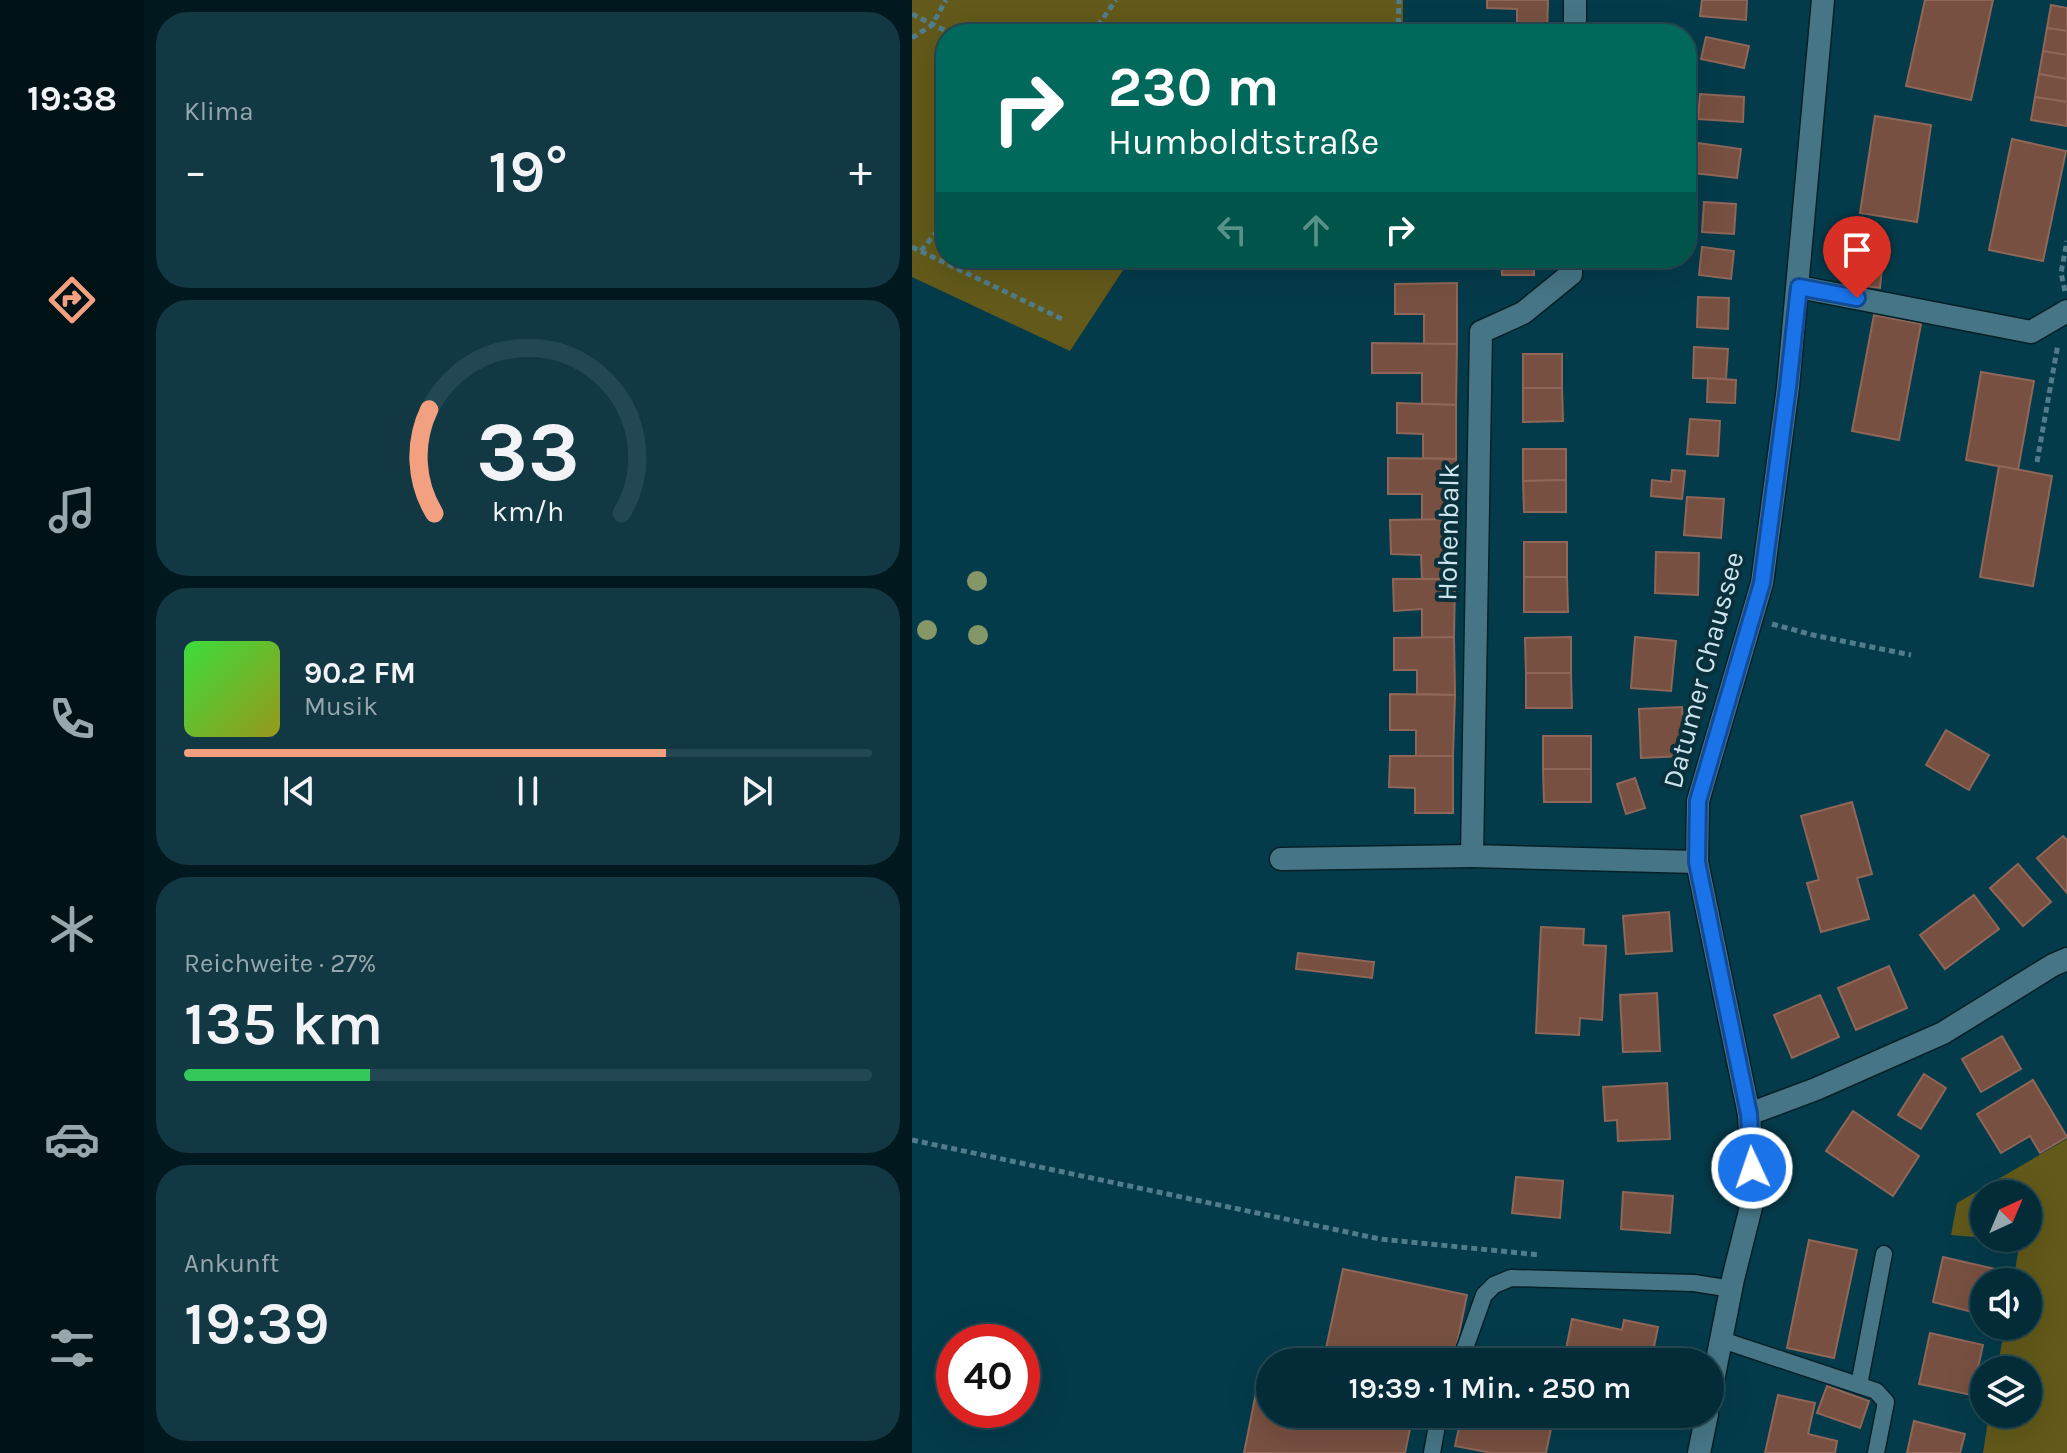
<!DOCTYPE html>
<html lang="de">
<meta charset="utf-8">
<style>
:root{--surface:#032c38;--page:#113843;--text:#f1f3f6;--muted:#97a7ae;--line:#244853;--accent:#f2a080}
body{margin:0;font-family:Karla,sans-serif;background:var(--page);color:var(--text);height:100vh;display:flex;flex-direction:column;font-size:30px;white-space:nowrap}
*{box-sizing:border-box;margin:0}
p{font-size:26px;color:var(--muted)}
.icon{flex:none;width:44px;height:44px;fill:none;stroke:currentColor;stroke-width:2;stroke-linecap:round;stroke-linejoin:round}
.map{position:relative;flex:1;overflow:hidden}
.sheet{display:flex;flex-direction:column;gap:12px;padding:12px;background:#02181f;width:768px}
.sheet>*{flex:none}
.top-card{position:absolute;left:24px;top:24px;width:760px;height:244px;border-radius:32px;box-shadow:0 8px 32px #0002,0 0 0 2px var(--line);background:#00695c;color:#fff;overflow:hidden}
.needle{width:52px;rotate:44deg}
.buttons{position:absolute;left:1058px;top:1180px;display:grid;gap:16px}
.buttons a{display:grid;place-items:center;width:72px;height:72px;border-radius:50%;background:var(--surface);box-shadow:0 8px 32px #0002,0 0 0 2px var(--line);font-size:40px}
.speed{position:absolute;left:24px;top:1324px;display:flex;gap:16px;font-size:40px;font-weight:700;text-align:center}
.speed>*{display:grid;place-content:center;width:104px;height:104px;border-radius:50%;background:var(--surface);box-shadow:0 8px 32px #0002,0 0 0 2px var(--line);line-height:1}
.speed .limit{border:12px solid #d22;background:#fff;color:#111}
.pin{position:absolute;display:grid;place-items:center;width:68px;height:68px;color:#fff;margin:-82px -34px;border-radius:50% 50% 50% 0;rotate:-45deg;box-shadow:0 0 8px #0007}
.pin .icon{rotate:45deg}
.me{position:absolute;width:88px;margin:-44px;rotate:357deg;stroke-linejoin:round;filter:drop-shadow(0 0 6px #0008)}
.turn{display:flex;align-items:center;gap:28px;height:168px;padding:0 40px;font-size:36px}
.turn .icon{width:104px;height:104px;stroke-width:2.5}
.turn b{display:block;font-size:56px;line-height:68px}
.lanes{display:flex;align-items:center;height:76px;padding:0 40px;background:#0003;justify-content:center;gap:40px;direction:ltr}
.lanes .off{opacity:.35}
.big{font-size:60px;font-weight:600;line-height:1.1}
.sheet .card{flex:1;display:flex;flex-direction:column;justify-content:center;gap:12px;min-width:0;padding:0 28px;border-radius:32px;background:var(--page)}
.sheet .dial{align-items:center;gap:0}
.dial svg{height:208px;overflow:visible;fill:none;stroke:var(--line);stroke-width:7;stroke-linecap:round;text-anchor:middle}
.dial text{fill:var(--text);stroke:none}
.song{display:flex;align-items:center;gap:24px}
.cover{width:96px;height:96px;border-radius:12px;background:linear-gradient(135deg,hsl(120 70% 55%),hsl(60 70% 35%))}
.played{height:8px;border-radius:4px;background:linear-gradient(90deg,var(--accent) 70%,var(--line) 70%)}
.keys{display:flex;justify-content:space-around;direction:ltr}
.heat{display:flex;justify-content:space-between;align-items:center;font-size:44px;direction:ltr}
.charge{height:12px;border-radius:6px;background:linear-gradient(90deg,#34c759 27%,var(--line) 0)}
.trip{position:absolute;left:344px;top:1348px;width:468px;height:80px;border-radius:40px;background:var(--surface);box-shadow:0 8px 32px #0002,0 0 0 2px var(--line);font-weight:600;line-height:80px;text-align:center}
main{display:flex;flex:1;min-height:0}
.dock{display:flex;flex-direction:column;width:144px;justify-content:space-around;align-items:center;background:#011216;color:var(--muted)}
.dock .icon{width:56px;height:56px}
.dock .current{color:var(--accent)}
.dock b{font-size:36px;color:var(--text)}
.map>svg:first-child{display:block}
.green{fill:#62591a;fill-rule:evenodd}
.building{fill:#775041;stroke:#8f6657;stroke-width:2}
.lines{fill:none;stroke-linecap:round;stroke-linejoin:round}
.service-casing{stroke:#062028;stroke-width:19}
.minor-casing{stroke:#062028;stroke-width:25}
.tertiary-casing{stroke:#062028;stroke-width:25}
.path{stroke:#517c89;stroke-width:5;stroke-dasharray:6 4;stroke-linecap:butt}
.service{stroke:#467686;stroke-width:16}
.minor{stroke:#467686;stroke-width:22}
.tertiary{stroke:#467686;stroke-width:22}
.tree{fill:#869767}
.route-casing{stroke:#114b97;stroke-width:20}
.route{stroke:#1a73e8;stroke-width:14}
.labels{text-anchor:middle;dominant-baseline:central;stroke-width:8;stroke-linejoin:round;paint-order:stroke}
.street-label{font-size:28px;fill:#cce5ee;stroke:#09303b}
</style>
<main>
<nav class="dock">
<b>19:38</b>
<svg class="icon current" aria-label="directions" viewBox="0 0 24 24"><path d="M12 3l9 9-9 9-9-9zM9 14v-3h6M13 9l2 2-2 2"/></svg>
<svg class="icon" aria-label="music" viewBox="0 0 24 24"><path d="M9 18V5l10-2v13"/><circle cx="6" cy="18" r="3"/><circle cx="16" cy="16" r="3"/></svg>
<svg class="icon" aria-label="phone" viewBox="0 0 24 24"><path d="M5 4h4l2 5-3 2q2 4 5 5l2-3 5 2v4C11 20 4 13 5 4z"/></svg>
<svg class="icon" aria-label="climate" viewBox="0 0 24 24"><path d="M12 3v18M4 7l16 10M4 17L20 7"/></svg>
<svg class="icon" aria-label="car" viewBox="0 0 24 24"><path d="M5 17H2v-5l4-1 3-4h7l3 4 3 1v5h-3M9 17h6M6 11h13"/><circle cx="7" cy="17" r="2"/><circle cx="17" cy="17" r="2"/></svg>
<svg class="icon" aria-label="filters" viewBox="0 0 24 24"><path d="M4 7h16M4 17h16"/><circle cx="9" cy="7" r="2"/><circle cx="15" cy="17" r="2"/></svg>
</nav>
<section class="sheet">
<div class="card"><p>Klima</p>
<div class="heat"><a>−</a><b class="big">19°</b><a>+</a></div>
</div>
<div class="card dial"><svg viewBox="0 0 100 80">
<path d="M14 69A42 42 0 1 1 86 69"/>
<path d="M14 69A42 42 0 0 1 12 29" stroke="#f2a080"/>
<text x="50" y="56" font-size="32" font-weight="700">33</text>
<text x="50" y="72" font-size="11">km/h</text>
</svg></div>
<div class="card">
<div class="song"><i class="cover"></i><div><b>90.2 FM</b><p>Musik</p></div></div>
<div class="played"></div>
<div class="keys"><svg class="icon" aria-label="previous" viewBox="0 0 24 24"><path d="M18 5L8 12l10 7zM5 5v14"/></svg><svg class="icon" aria-label="pause" viewBox="0 0 24 24"><path d="M8 5v14M16 5v14"/></svg><svg class="icon" aria-label="next" viewBox="0 0 24 24"><path d="M6 5l10 7-10 7zM19 5v14"/></svg></div>
</div>
<div class="card"><p>Reichweite · 27%</p><b class="big">135 km</b><div class="charge"></div></div>
<div class="card"><p>Ankunft</p><b class="big">19:39</b></div>
</section>
<div class="map">
<svg width="1155" height="1453" viewBox="0 0 1155 1453">
<rect width="100%" height="100%" fill="#043b4a"/>
<g class="green">
<polygon points="0,0 491,0 491,34 34,34 34,258 219,258 158,351 0,277"/>
<path d="M1155,1139V1453H1071L1077,1414H1116V1370H1085L1093,1326H1116V1282H1101L1108,1241L1039,1235L1045,1203ZM1072,1194H1116V1238H1072Z"/>
</g>
<g class="building">
<polygon points="575,0 636,0 635,34 605,34 605,9 575,8"/>
<polygon points="790,0 835,0 834,20 788,16"/>
<polygon points="1013,0 1081,0 1059,100 994,86"/>
<polygon points="1139,5 1155,8 1155,31 1135,28"/>
<polygon points="1135,28 1155,31 1155,55 1131,51"/>
<polygon points="794,37 837,46 832,68 789,59"/>
<polygon points="1131,51 1155,55 1155,79 1127,74"/>
<polygon points="1127,74 1155,79 1155,102 1123,97"/>
<polygon points="788,94 832,97 831,122 786,119"/>
<polygon points="1123,97 1155,102 1155,126 1119,120"/>
<polygon points="963,116 1019,125 1005,222 948,213"/>
<polygon points="1100,139 1154,151 1131,261 1077,250"/>
<polygon points="786,143 829,149 825,178 782,173"/>
<polygon points="792,202 824,204 822,234 790,232"/>
<polygon points="790,247 822,251 819,279 787,275"/>
<polygon points="938,254 971,258 968,288 934,284"/>
<polygon points="589,258 622,258 622,275 590,275"/>
<polygon points="545,283 545,344 512,344 512,314 483,314 483,284"/>
<polygon points="786,297 817,298 816,329 785,327"/>
<polygon points="962,315 1009,324 987,440 940,431"/>
<polygon points="460,343 545,344 544,405 510,404 510,373 460,373"/>
<polygon points="782,347 816,349 814,379 781,378"/>
<rect x="611" y="354" width="39" height="34"/>
<polygon points="1069,372 1122,381 1106,470 1054,460"/>
<polygon points="796,378 824,380 823,403 795,402"/>
<polygon points="611,388 650,388 651,421 611,422"/>
<polygon points="485,403 544,405 544,459 511,458 511,434 485,433"/>
<polygon points="778,419 808,421 806,456 775,454"/>
<polygon points="611,449 654,449 654,480 611,481"/>
<polygon points="476,458 544,459 543,519 510,520 510,494 476,494"/>
<polygon points="1087,466 1140,476 1121,586 1068,577"/>
<polygon points="760,470 773,471 770,499 739,496 740,480 759,482"/>
<polygon points="654,480 654,512 612,512 611,481"/>
<polygon points="775,497 812,499 809,538 772,535"/>
<polygon points="543,519 543,579 510,579 509,555 479,554 478,520"/>
<rect x="612" y="542" width="43" height="35"/>
<polygon points="744,552 787,553 786,595 743,593"/>
<polygon points="612,577 655,577 656,612 612,612"/>
<polygon points="481,579 543,579 542,637 510,638 510,609 482,611"/>
<polygon points="542,637 543,695 505,694 505,670 482,670 482,638"/>
<polygon points="659,637 659,673 614,673 613,638"/>
<polygon points="723,637 764,641 759,691 719,688"/>
<polygon points="614,673 659,673 660,708 614,708"/>
<polygon points="478,694 543,695 541,756 504,756 504,730 478,730"/>
<polygon points="770,707 772,756 729,758 727,709"/>
<polygon points="1034,730 1077,755 1057,790 1014,765"/>
<rect x="631" y="736" width="48" height="33"/>
<polygon points="478,756 541,756 541,813 503,813 503,788 477,787"/>
<polygon points="631,769 679,769 679,802 632,802"/>
<polygon points="723,778 733,808 714,814 705,784"/>
<polygon points="940,802 960,874 945,878 957,919 909,932 895,883 907,880 889,816"/>
<polygon points="1151,836 1155,840 1155,893 1125,858"/>
<polygon points="1106,864 1139,902 1111,926 1078,888"/>
<polygon points="1062,895 1087,929 1033,969 1008,935"/>
<polygon points="757,912 760,951 714,954 711,916"/>
<polygon points="629,927 672,929 671,945 694,946 690,1020 668,1018 667,1035 624,1033"/>
<polygon points="386,953 462,962 460,978 384,969"/>
<polygon points="977,966 995,1008 944,1030 926,988"/>
<polygon points="745,993 748,1051 711,1052 708,995"/>
<polygon points="908,995 927,1037 880,1058 862,1015"/>
<polygon points="1090,1036 1109,1069 1069,1092 1050,1059"/>
<polygon points="1012,1074 1034,1088 1009,1129 986,1115"/>
<polygon points="1121,1080 1155,1137 1128,1153 1118,1136 1089,1153 1065,1114"/>
<polygon points="755,1083 758,1139 706,1141 705,1120 693,1121 691,1087"/>
<polygon points="941,1111 1007,1156 981,1196 914,1151"/>
<polygon points="604,1177 651,1181 648,1218 600,1213"/>
<polygon points="711,1192 761,1196 758,1233 709,1229"/>
<polygon points="897,1240 945,1250 922,1358 875,1348"/>
<polygon points="1031,1257 1083,1269 1080,1282 1072,1282 1072,1315 1021,1302"/>
<polygon points="431,1269 555,1295 541,1362 530,1362 477,1351 474,1362 411,1362"/>
<polygon points="660,1319 710,1330 712,1320 746,1327 739,1362 665,1362 652,1359"/>
<polygon points="1018,1333 1071,1345 1060,1395 1007,1384"/>
<polygon points="915,1386 957,1401 948,1428 905,1413"/>
<polygon points="345,1388 358,1390 358,1414 475,1414 500,1419 493,1453 332,1453"/>
<polygon points="866,1395 903,1403 896,1434 925,1441 923,1453 853,1453"/>
<polygon points="550,1414 642,1414 634,1453 580,1453 543,1446"/>
<polygon points="1002,1421 1053,1434 1048,1453 995,1453"/>
</g>
<g class="lines">
<defs>
<g id="service">
<polyline points="810,1340 964,1391 974,1402 964,1453"/>
<polyline points="548,1362 572,1295 582,1285 599,1278 782,1283 820,1289"/>
<polyline points="947,1385 972,1254"/>
<polyline points="520,1453 527,1414"/>
</g>
<g id="minor">
<polyline points="663,34 663,0"/>
<polyline points="659,258 659,274 611,313 569,332 560,856 785,862"/>
<polyline points="887,287 1119,332 1155,311"/>
<polyline points="369,859 560,856"/>
<polyline points="837,1114 904,1089 1031,1033 1141,965 1155,959"/>
</g>
<g id="tertiary">
<polyline points="798,1396 821,1279 842,1195 837,1114 785,862 786,801 850,583 876,387 911,0"/>
<polyline points="787,1453 795,1414"/>
</g>
</defs>
<use href="#service" class="service-casing"/>
<use href="#minor" class="minor-casing"/>
<use href="#tertiary" class="tertiary-casing"/>
<g class="path">
<polyline points="0,14 40,34"/>
<polyline points="180,34 204,0"/>
<polyline points="486,34 487,0"/>
<polyline points="0,38 20,25 34,0"/>
<polyline points="0,247 150,319"/>
<polyline points="9,251 34,220"/>
<polyline points="1153,291 1149,273 1155,241"/>
<polyline points="1125,462 1146,344"/>
<polyline points="860,624 901,635 999,655"/>
<polyline points="0,1140 468,1239 628,1255"/>
</g>
<use href="#service" class="service"/>
<use href="#minor" class="minor"/>
<use href="#tertiary" class="tertiary"/>
</g>
<g class="tree">
<circle cx="65" cy="581" r="10"/>
<circle cx="15" cy="630" r="10"/>
<circle cx="66" cy="635" r="10"/>
</g>
<g class="lines">
<defs>
<polyline id="route" points="840,1168 837,1114 785,862 786,801 850,583 876,387 887,287 945,298"/>
</defs>
<use href="#route" class="route-casing"/>
<use href="#route" class="route"/>
</g>
<g class="labels">
<g class="street-label">
<text transform="translate(536 532) rotate(-89)">Hohenbalk</text>
<text transform="translate(791 670) rotate(-75)">Datumer Chaussee</text>
</g>
</g>
</svg>
<div class="buttons">
<a><svg class="needle" viewBox="-14 -14 28 28"><path d="M0-13l5 13h-10z" fill="#e53935"/><path d="M0 13l5-13h-10z" fill="#97a7ae"/></svg></a>
<a><svg class="icon" aria-label="sound" viewBox="0 0 24 24"><path d="M4 9h4l5-4v14l-5-4H4zM17 9q2 3 0 6"/></svg></a>
<a><svg class="icon" aria-label="layers" viewBox="0 0 24 24"><path d="M12 4l9 5-9 5-9-5zM3 14l9 5 9-5"/></svg></a>
</div>
<div class="speed"><div class="limit">40</div></div>
<div class="pin" style="left:945px;top:298px;background:#d93025"><svg class="icon" aria-label="arrive" viewBox="0 0 24 24"><path d="M6 21V4h12l-3 4 3 4H6"/></svg></div>
<svg class="me" style="left:840px;top:1168px" viewBox="-20 -20 40 40"><circle r="17" fill="#1a73e8" stroke="#fff" stroke-width="3"/><path d="M0-11L8 9 0 5-8 9z" fill="#fff"/></svg>
<div class="trip">19:39 · 1 Min. · 250 m</div>
<div class="top-card">
<div class="turn"><svg class="icon" aria-label="right" viewBox="0 0 24 24"><path d="M7 20v-9h11M14 6l5 5-5 5"/></svg><div><b>230 m</b>Humboldtstraße</div></div>
<div class="lanes"><svg class="icon off" aria-label="left" viewBox="0 0 24 24"><path d="M17 20v-9H6M10 6l-5 5 5 5"/></svg><svg class="icon off" aria-label="ahead" viewBox="0 0 24 24"><path d="M12 20V5M6 11l6-6 6 6"/></svg><svg class="icon" aria-label="right" viewBox="0 0 24 24"><path d="M7 20v-9h11M14 6l5 5-5 5"/></svg></div>
</div>
</div>
</main>
